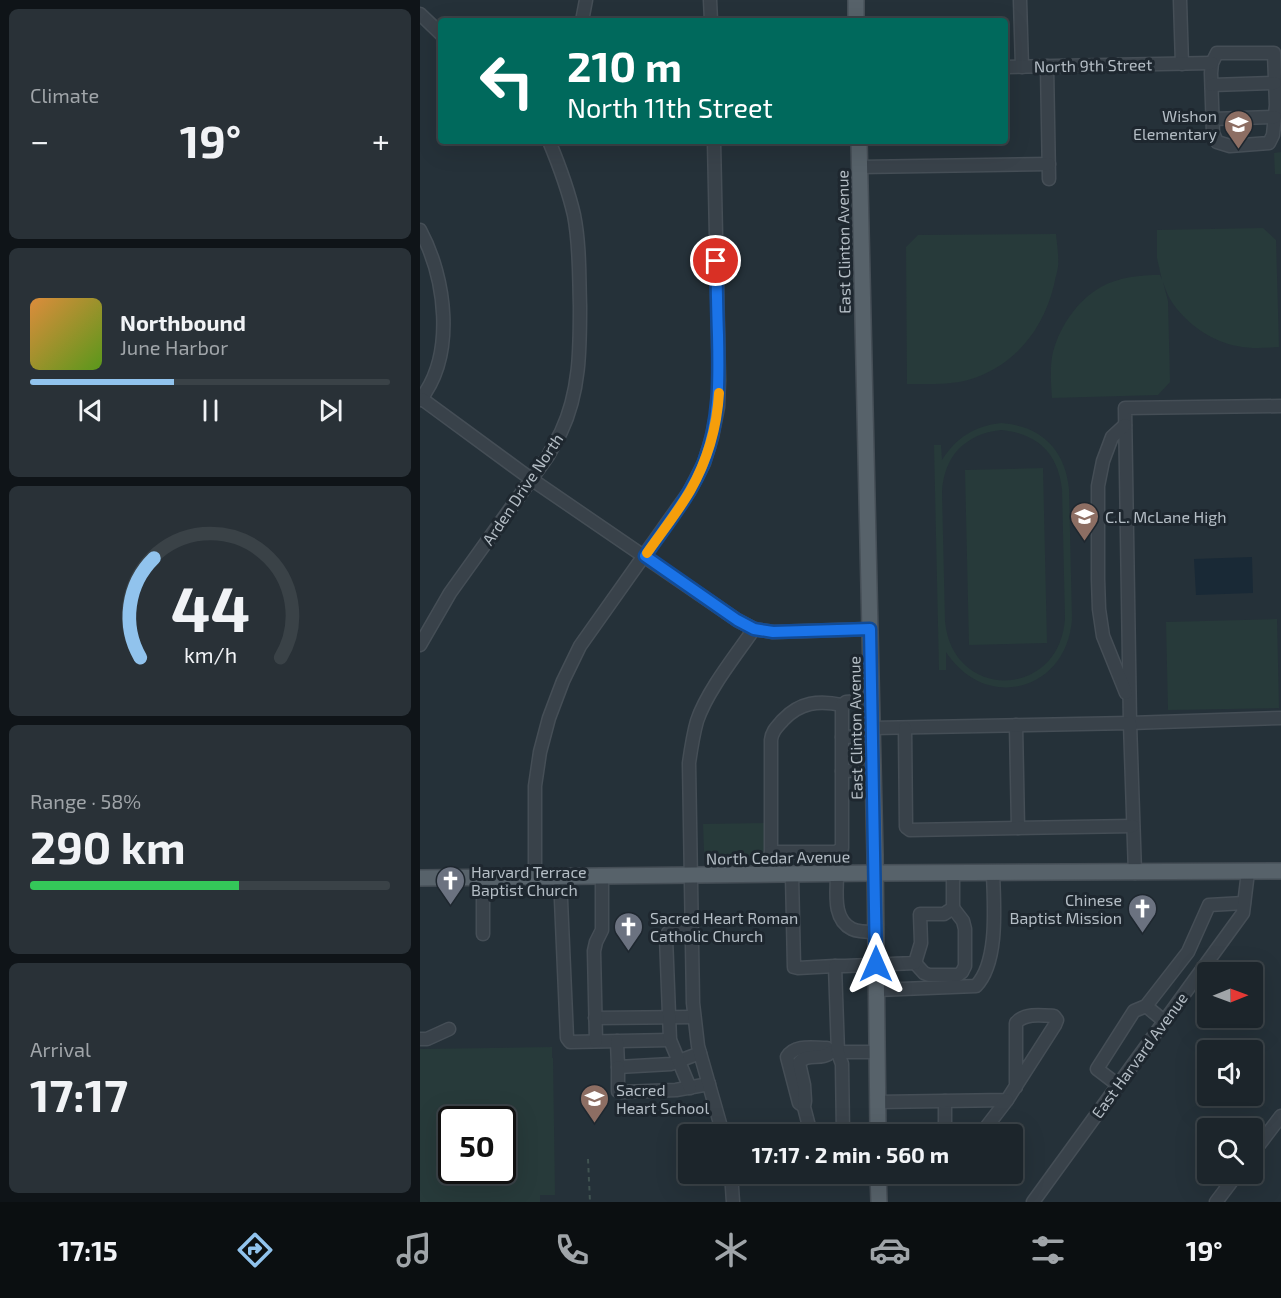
<!DOCTYPE html>
<meta charset="utf-8">
<style>
:root{--surface:#1c252b;--page:#293137;--text:#f1f3f6;--muted:#a0a5a9;--line:#3a4247;--accent:#91c3ed}
body{margin:0;font-family:"Exo 2",sans-serif;background:var(--page);color:var(--text);height:100vh;display:flex;flex-direction:column;font-size:22px;white-space:nowrap}
*{box-sizing:border-box;margin:0}
p{font-size:20px;color:var(--muted)}
.icon{flex:none;width:33px;height:33px;fill:none;stroke:currentColor;stroke-width:2;stroke-linecap:round;stroke-linejoin:round}
.map{position:relative;flex:1;overflow:hidden}
.drawer{display:flex;flex-direction:column;gap:9px;padding:9px;background:#0f1418;width:420px}
.drawer>*{flex:none}
.top-card{position:absolute;left:18px;top:18px;width:570px;height:126px;border-radius:6px;box-shadow:0 6px 24px #0002,0 0 0 2px var(--line);background:#00695c;color:#fff;overflow:hidden}
.needle{width:39px;rotate:89deg}
.fabs{position:absolute;left:777px;top:962px;display:grid;gap:12px}
.fabs a{display:grid;place-items:center;width:66px;height:66px;border-radius:6px;background:var(--surface);box-shadow:0 6px 24px #0002,0 0 0 2px var(--line);font-size:30px}
.speed{position:absolute;left:18px;top:1106px;display:flex;gap:12px;font-size:30px;font-weight:700;text-align:center}
.speed>*{display:grid;place-content:center;width:78px;height:78px;border-radius:50%;background:var(--surface);box-shadow:0 6px 24px #0002,0 0 0 2px var(--line);line-height:1}
.speed .limit{border:3px solid #111;border-radius:9px;background:#fff;color:#111}
.pin{position:absolute;display:grid;place-items:center;width:51px;height:51px;color:#fff;margin:-26px;border:3px solid #fff;border-radius:50%;box-shadow:0 2px 6px #0007}
.me{position:absolute;width:66px;margin:-33px;rotate:0deg;stroke-linejoin:round;filter:drop-shadow(0 0 4px #0008)}
.turn{display:flex;align-items:center;gap:21px;height:126px;padding:0 30px;font-size:27px}
.turn .icon{width:78px;height:78px;stroke-width:2.5}
.turn b{display:block;font-size:42px;line-height:51px}
.big{font-size:45px;font-weight:700;line-height:1.1}
.drawer .tile{flex:1;display:flex;flex-direction:column;justify-content:center;gap:9px;min-width:0;padding:0 21px;border-radius:9px;background:var(--page)}
.drawer .dial{align-items:center;gap:0}
.dial svg{height:156px;overflow:visible;fill:none;stroke:var(--line);stroke-width:7;stroke-linecap:round;text-anchor:middle}
.dial text{fill:var(--text);stroke:none}
.song{display:flex;align-items:center;gap:18px}
.cover{width:72px;height:72px;border-radius:9px;background:linear-gradient(135deg,hsl(30 70% 55%),hsl(90 70% 35%))}
.played{height:6px;border-radius:3px;background:linear-gradient(90deg,var(--accent) 40%,var(--line) 40%)}
.keys{display:flex;justify-content:space-around;direction:ltr}
.heat{display:flex;justify-content:space-between;align-items:center;font-size:33px;direction:ltr}
.charge{height:9px;border-radius:4px;background:linear-gradient(90deg,#34c759 58%,var(--line) 0)}
.trip{position:absolute;left:258px;top:1124px;width:345px;height:60px;border-radius:6px;background:var(--surface);box-shadow:0 6px 24px #0002,0 0 0 2px var(--line);font-weight:700;line-height:60px;text-align:center}
.tab-bar{display:flex;height:96px;justify-content:space-around;align-items:center;background:#0b0f11;color:var(--muted)}
.tab-bar .icon{width:42px;height:42px}
.tab-bar .active{color:var(--accent)}
.tab-bar b{font-size:27px;color:var(--text)}
main{display:flex;flex:1;min-height:0}
.map>svg:first-child{display:block}
.green{fill:#273a3a;fill-rule:evenodd}
.water{fill:#192936}
.lines{fill:none;stroke-linecap:round;stroke-linejoin:round}
.minor-casing{stroke:#454e56;stroke-width:15}
.major-casing{stroke:#454e56;stroke-width:18}
.path{stroke:#405351;stroke-width:2;stroke-dasharray:4.5 4.5;stroke-linecap:butt}
.minor{stroke:#39424a;stroke-width:12}
.major{stroke:#57626a;stroke-width:15}
.route-casing{stroke:#114b97;stroke-width:15}
.route{stroke:#1a73e8;stroke-width:10}
.slow{stroke:#f59e0b;stroke-width:10}
.labels{text-anchor:middle;dominant-baseline:central;stroke-width:6;stroke-linejoin:round;paint-order:stroke}
.street-label{font-size:16px;fill:#b4bdc5;stroke:#1e272f}
.poi-label{font-size:16px;fill:#b4bdc5;stroke:#1e272f;text-anchor:start}
</style>
<main>
<section class="drawer">
<div class="tile"><p>Climate</p>
<div class="heat"><a>−</a><b class="big">19°</b><a>+</a></div>
</div>
<div class="tile">
<div class="song"><i class="cover"></i><div><b>Northbound</b><p>June Harbor</p></div></div>
<div class="played"></div>
<div class="keys"><svg class="icon" aria-label="previous" viewBox="0 0 24 24"><path d="M18 5L8 12l10 7zM5 5v14"/></svg><svg class="icon" aria-label="pause" viewBox="0 0 24 24"><path d="M8 5v14M16 5v14"/></svg><svg class="icon" aria-label="next" viewBox="0 0 24 24"><path d="M6 5l10 7-10 7zM19 5v14"/></svg></div>
</div>
<div class="tile dial"><svg viewBox="0 0 100 80">
<path d="M14 69A42 42 0 1 1 86 69"/>
<path d="M14 69A42 42 0 0 1 21 18" stroke="#91c3ed"/>
<text x="50" y="56" font-size="32" font-weight="700">44</text>
<text x="50" y="72" font-size="11">km/h</text>
</svg></div>
<div class="tile"><p>Range · 58%</p><b class="big">290 km</b><div class="charge"></div></div>
<div class="tile"><p>Arrival</p><b class="big">17:17</b></div>
</section>
<div class="map">
<svg width="861" height="1202" viewBox="0 0 861 1202">
<rect width="100%" height="100%" fill="#253139"/>
<g class="green">
<polygon points="861,152 861,174 855,174 854,153"/>
<path d="M843,228L856,240L859,347C845,348 831,349 817,346C790,341 764,322 750,299C747,294 745,287 743,282L748,301L750,382L738,395L632,398C631,384 630,370 632,357C637,330 657,300 681,287C699,277 720,275 740,275L742,280L737,258V230Z"/>
<path d="M636,234C637,245 639,256 638,267C637,273 635,279 634,285C623,330 594,367 548,380C529,385 507,384 487,384L486,247L498,235Z"/>
<path d="M581,423C621,426 645,449 649,489L652,619C647,691 566,713 526,652V670H519L514,445H521L522,460C536,438 554,426 581,423ZM581,430C617,433 638,453 642,489L645,619C639,700 532,701 525,621L522,492C524,456 545,434 581,430Z"/>
<polygon points="623,468 627,643 549,645 545,470"/>
<polygon points="857,619 859,708 748,710 746,622"/>
<polygon points="346,823 347,857 290,858 286,856 284,851 283,824"/>
<path d="M132,1047V1058H133L135,1195H120V1202H0V1049ZM32,1119H82V1170H32Z"/>
</g>
<polygon class="water" points="832,557 833,593 776,595 774,559"/>
<g class="lines">
<defs>
<g id="minor">
<polyline points="290,0 291,21"/>
<polyline points="600,0 602,67"/>
<polyline points="760,0 762,64"/>
<polyline points="0,14 21,34"/>
<polyline points="162,21 166,0"/>
<polygon points="797,53 854,53 856,105 853,135 849,143 810,146 797,142 793,133 791,73 792,63"/>
<polyline points="627,66 629,179"/>
<polyline points="585,67 792,63"/>
<polyline points="792,85 855,83"/>
<polyline points="792,119 855,117"/>
<polyline points="440,167 629,164"/>
<path d="M0,230C26,278 36,355 0,400"/>
<polyline points="2,399 111,479 317,620 334,629 353,632 450,629"/>
<polyline points="861,406 705,408 710,723 861,718"/>
<polyline points="705,425 692,437 683,461 678,486 678,579 679,609 683,636 706,693"/>
<path d="M0,645L30,593L128,456C132,448 137,440 141,432C160,392 160,349 160,306C159,276 160,245 154,215C148,189 139,165 129,141"/>
<polyline points="596,725 598,828"/>
<polyline points="453,728 710,723 715,873"/>
<polyline points="485,728 486,827 490,830 713,826"/>
<polyline points="422,737 453,736"/>
<polyline points="422,771 453,770"/>
<path d="M351,852V740C352,731 357,727 363,720C380,702 399,700 422,705"/>
<path d="M417,874C417,892 412,919 432,929C438,932 449,932 456,932"/>
<polyline points="351,875 351,852 416,852 422,848 422,705 426,702 452,700"/>
<polyline points="372,875 374,967 378,968 415,966"/>
<polyline points="115,877 115,786 120,752 129,718 143,681 160,646 269,492 284,463 292,437 298,407 299,380 294,141"/>
<polyline points="140,877 147,1038 150,1042 250,1040"/>
<polyline points="63,934 63,877"/>
<polyline points="495,963 504,973 509,975 538,975 542,972 545,966 545,929 543,921 533,908"/>
<path d="M457,990L556,986C579,962 574,905 573,873"/>
<polyline points="726,1006 744,1021"/>
<polyline points="175,1018 274,1017"/>
<polyline points="0,1039 7,1039 29,1029"/>
<polyline points="176,1041 174,951 176,942 182,930 182,876"/>
<polyline points="197,1041 198,1067 251,1064 280,1053"/>
<polyline points="198,1067 198,1091 202,1092 256,1090 289,1084"/>
<polyline points="698,1085 677,1069 714,1011 726,1006 768,952 789,905 824,903"/>
<polyline points="270,1088 250,1040 246,937 248,933 251,931 272,931"/>
<polyline points="525,1101 525,1134"/>
<path d="M458,1102L587,1100L635,1025L637,1020L634,1016C621,1015 604,1013 596,1023V1087"/>
<path d="M382,1105L379,1103L367,1057C375,1044 393,1048 407,1048L411,1052"/>
<path d="M303,1134L278,1046L273,1003L269,763C271,749 273,735 277,721C287,691 316,655 334,629"/>
<path d="M391,1134L384,1107L385,1101L384,1085L379,1063C387,1052 402,1061 411,1052H458"/>
<path d="M423,1134L422,1064L418,1053L415,966C442,966 468,964 495,963L501,943L500,914H524L533,908V873"/>
<polyline points="561,1134 587,1100"/>
<polyline points="832,1154 861,1116"/>
<polyline points="311,1173 313,1202"/>
<polyline points="613,1202 823,913 828,872"/>
<polyline points="796,1202 818,1173"/>
</g>
<g id="major">
<polyline points="436,0 436,21"/>
<polyline points="439,141 455,855 458,1134"/>
<polyline points="0,878 456,873 861,871"/>
<polyline points="458,1173 459,1202"/>
</g>
</defs>
<use href="#minor" class="minor-casing"/>
<use href="#major" class="major-casing"/>
<polyline class="path" points="168,1159 170,1202"/>
<use href="#minor" class="minor"/>
<use href="#major" class="major"/>
</g>
<g class="lines">
<defs>
<path id="route" d="M296,261C297,285 297,310 298,335C299,378 300,421 284,462C270,497 245,526 225,556L317,620L334,629L353,632L450,629L456,964"/>
</defs>
<use href="#route" class="route-casing"/>
<use href="#route" class="route"/>
<path class="slow" d="M227,553C241,533 257,513 270,491C287,461 297,427 299,393"/>
</g>
<defs>
<symbol id="school-pin" viewBox="-11 -11 22 30"><path d="M0 17L-7.5 6A9.5 9.5 0 1 1 7.5 6Z" fill="#8d6e63" stroke="#1e272f"/><path d="M0-5L7-2L0 1L-7-2ZM-4 1L0 2.5L4 1V4Q0 6-4 4Z" fill="#fff"/></symbol>
<symbol id="church-pin" viewBox="-11 -11 22 30"><path d="M0 17L-7.5 6A9.5 9.5 0 1 1 7.5 6Z" fill="#6b7280" stroke="#1e272f"/><path d="M-1.2-6h2.4v3.5h3.3v2.4h-3.3V6h-2.4V-.1h-3.3v-2.4h3.3Z" fill="#fff"/></symbol>
</defs>
<g fill-rule="evenodd">
<use href="#school-pin" x="802" y="108" width="33" height="45"/>
<use href="#school-pin" x="648" y="500" width="33" height="45"/>
<use href="#church-pin" x="14" y="864" width="33" height="45"/>
<use href="#church-pin" x="706" y="892" width="33" height="45"/>
<use href="#church-pin" x="192" y="910" width="33" height="45"/>
<use href="#school-pin" x="158" y="1082" width="33" height="45"/>
</g>
<g class="labels">
<g class="street-label">
<text transform="translate(673 65) rotate(-1)">North 9th Street</text>
<text transform="translate(423 242) rotate(-91)">East Clinton Avenue</text>
<text transform="translate(102 489) rotate(-56)">Arden Drive North</text>
<text transform="translate(435 728) rotate(-91)">East Clinton Avenue</text>
<text transform="translate(358 857) rotate(-1)">North Cedar Avenue</text>
<text transform="translate(719 1055) rotate(-54)">East Harvard Avenue</text>
</g>
<g class="poi-label">
<text x="797" y="115" text-anchor="end">Wishon<tspan x="797" dy="18">Elementary</tspan></text>
<text x="685" y="516">C.L. McLane High</text>
<text x="51" y="871">Harvard Terrace<tspan x="51" dy="18">Baptist Church</tspan></text>
<text x="702" y="899" text-anchor="end">Chinese<tspan x="702" dy="18">Baptist Mission</tspan></text>
<text x="230" y="917">Sacred Heart Roman<tspan x="230" dy="18">Catholic Church</tspan></text>
<text x="196" y="1089">Sacred<tspan x="196" dy="18">Heart School</tspan></text>
</g>
</g>
</svg>
<div class="fabs">
<a><svg class="needle" viewBox="-14 -14 28 28"><path d="M0-13l5 13h-10z" fill="#e53935"/><path d="M0 13l5-13h-10z" fill="#a0a5a9"/></svg></a>
<a><svg class="icon" aria-label="sound" viewBox="0 0 24 24"><path d="M4 9h4l5-4v14l-5-4H4zM17 9q2 3 0 6"/></svg></a>
<a><svg class="icon" aria-label="search" viewBox="0 0 24 24"><circle cx="10" cy="10" r="6"/><path d="M15 15l6 6"/></svg></a>
</div>
<div class="speed"><div class="limit">50</div></div>
<div class="pin" style="left:296px;top:261px;background:#d93025"><svg class="icon" aria-label="arrive" viewBox="0 0 24 24"><path d="M6 21V4h12l-3 4 3 4H6"/></svg></div>
<svg class="me" style="left:456px;top:964px" viewBox="-20 -20 40 40"><path d="M0-17L14 15 0 8-14 15z" fill="#1a73e8" stroke="#fff" stroke-width="4"/></svg>
<div class="trip">17:17 · 2 min · 560 m</div>
<div class="top-card">
<div class="turn"><svg class="icon" aria-label="left" viewBox="0 0 24 24"><path d="M17 20v-9H6M10 6l-5 5 5 5"/></svg><div><b>210 m</b>North 11th Street</div></div>
</div>
</div>
</main>
<nav class="tab-bar">
<b>17:15</b>
<svg class="icon active" aria-label="directions" viewBox="0 0 24 24"><path d="M12 3l9 9-9 9-9-9zM9 14v-3h6M13 9l2 2-2 2"/></svg>
<svg class="icon" aria-label="music" viewBox="0 0 24 24"><path d="M9 18V5l10-2v13"/><circle cx="6" cy="18" r="3"/><circle cx="16" cy="16" r="3"/></svg>
<svg class="icon" aria-label="phone" viewBox="0 0 24 24"><path d="M5 4h4l2 5-3 2q2 4 5 5l2-3 5 2v4C11 20 4 13 5 4z"/></svg>
<svg class="icon" aria-label="climate" viewBox="0 0 24 24"><path d="M12 3v18M4 7l16 10M4 17L20 7"/></svg>
<svg class="icon" aria-label="car" viewBox="0 0 24 24"><path d="M5 17H2v-5l4-1 3-4h7l3 4 3 1v5h-3M9 17h6M6 11h13"/><circle cx="7" cy="17" r="2"/><circle cx="17" cy="17" r="2"/></svg>
<svg class="icon" aria-label="filters" viewBox="0 0 24 24"><path d="M4 7h16M4 17h16"/><circle cx="9" cy="7" r="2"/><circle cx="15" cy="17" r="2"/></svg>
<b>19°</b>
</nav>
